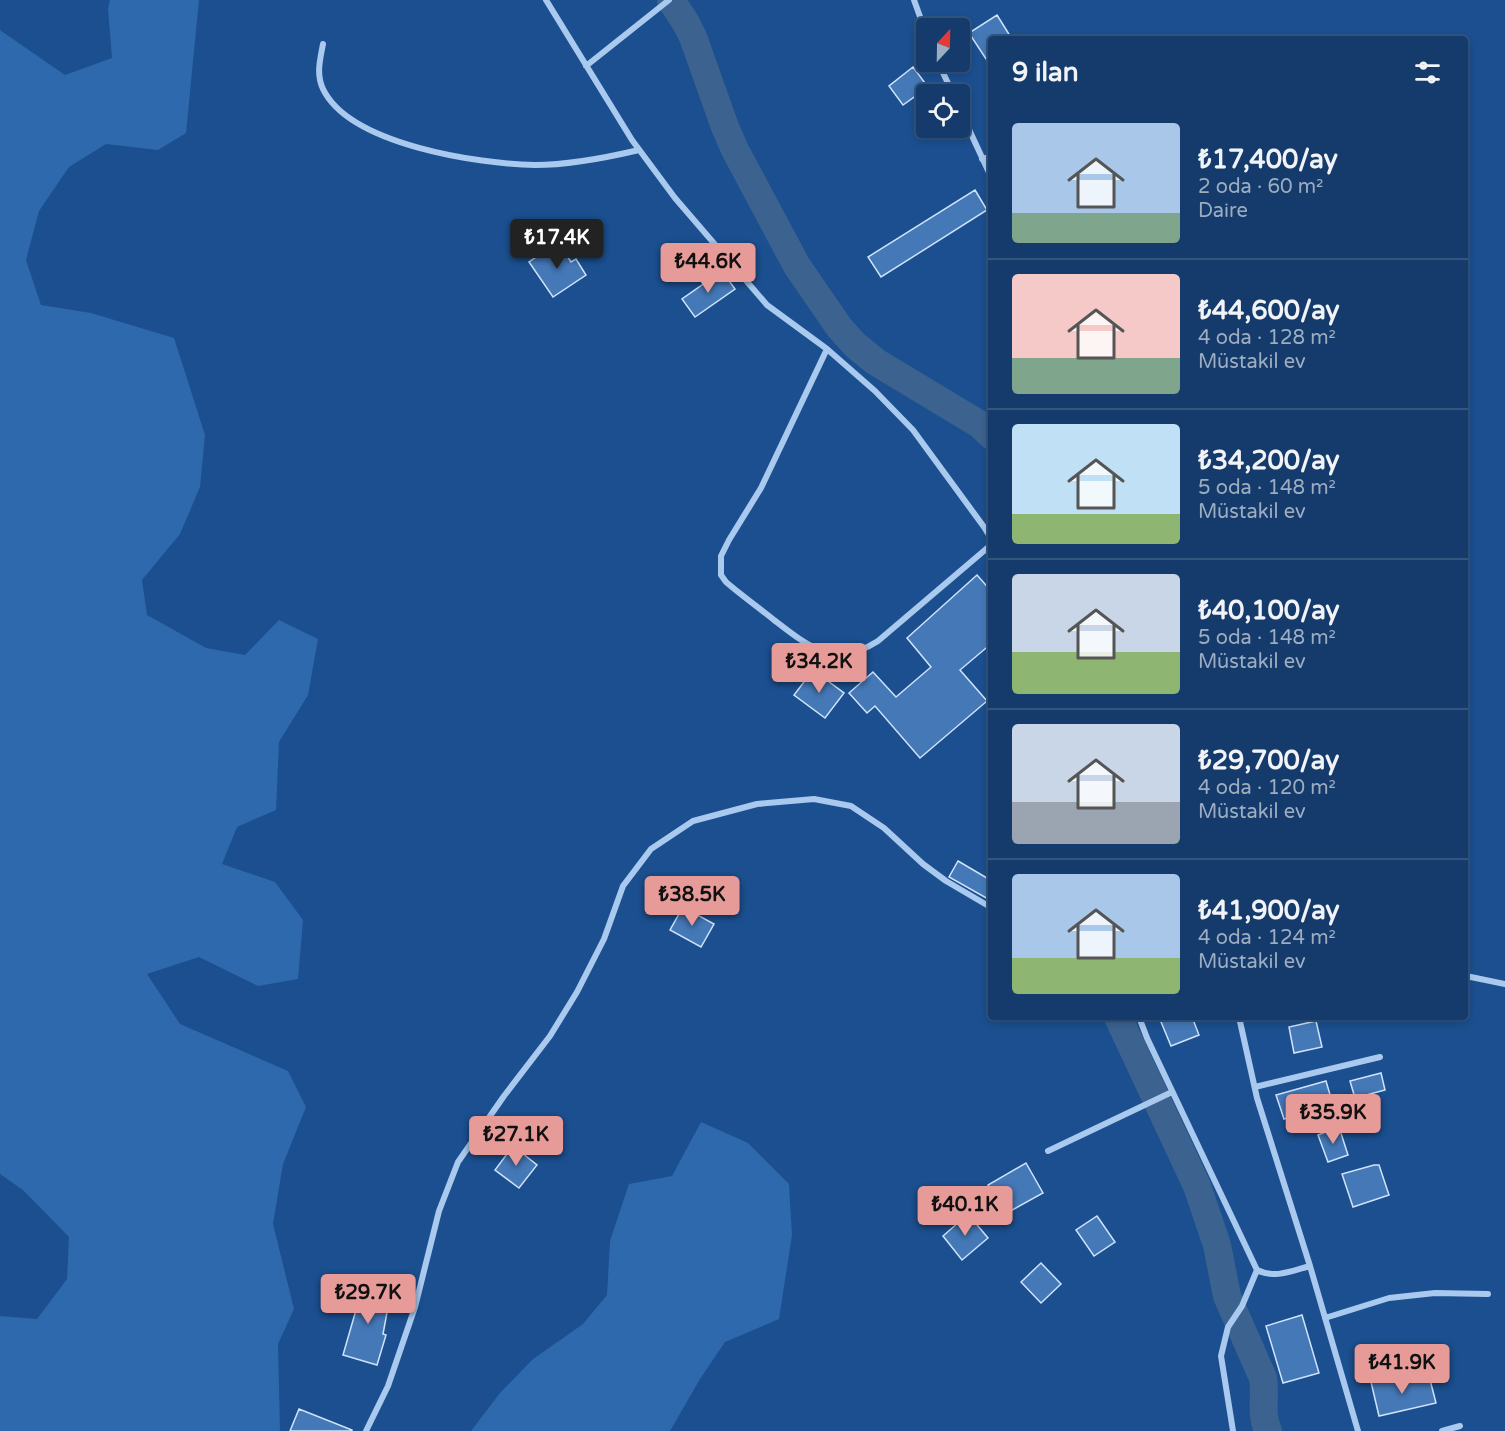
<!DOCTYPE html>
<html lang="tr">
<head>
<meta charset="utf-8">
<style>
  body { margin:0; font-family:"Varela Round",sans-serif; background:#1d4271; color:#f1f3f6; height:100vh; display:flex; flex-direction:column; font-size:22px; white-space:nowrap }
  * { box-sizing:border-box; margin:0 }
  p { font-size:20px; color:#9dadc1 }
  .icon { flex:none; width:33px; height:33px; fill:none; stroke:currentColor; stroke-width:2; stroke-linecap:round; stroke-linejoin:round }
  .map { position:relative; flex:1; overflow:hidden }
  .side { position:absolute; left:988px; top:36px; width:480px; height:984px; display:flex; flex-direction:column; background:#143b6b; border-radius:6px; box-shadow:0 3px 9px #0003,0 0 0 2px #33557e }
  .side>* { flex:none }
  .needle { width:39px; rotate:22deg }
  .fabs { position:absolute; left:916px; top:18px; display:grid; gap:12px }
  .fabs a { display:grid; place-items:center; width:54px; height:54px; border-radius:6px; background:#143b6b; box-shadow:0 3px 9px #0003,0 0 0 2px #33557e; font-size:30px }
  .price { position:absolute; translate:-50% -51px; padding:0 14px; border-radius:6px; background:#e69b98; color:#111; font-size:20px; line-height:39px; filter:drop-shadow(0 2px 3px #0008) }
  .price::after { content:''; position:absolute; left:50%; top:36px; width:18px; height:14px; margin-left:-9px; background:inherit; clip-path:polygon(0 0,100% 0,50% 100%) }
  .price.selected { background:#222; color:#fff }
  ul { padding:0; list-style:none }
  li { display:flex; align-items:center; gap:18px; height:150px; padding:0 24px }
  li+li { border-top:2px solid #33557e }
  li span { display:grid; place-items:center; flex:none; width:168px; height:120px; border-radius:6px; color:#555 }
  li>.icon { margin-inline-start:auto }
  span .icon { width:72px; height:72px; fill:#fffc; stroke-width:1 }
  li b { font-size:26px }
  h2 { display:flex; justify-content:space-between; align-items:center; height:72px; padding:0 24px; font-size:26px }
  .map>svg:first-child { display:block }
  .green { fill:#2e69ad }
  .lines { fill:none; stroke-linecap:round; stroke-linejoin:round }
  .river { stroke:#3c6290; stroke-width:28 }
  .building { fill:#4478b7; stroke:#cfe3fa; stroke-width:1.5 }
  .minor { stroke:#a9c9ee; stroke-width:6 }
</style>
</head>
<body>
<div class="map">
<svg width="1505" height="1431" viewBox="0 0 1505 1431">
  <rect width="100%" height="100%" fill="#1b4f8f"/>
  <path class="green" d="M110,0H199L186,133L158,150L106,144L69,167L39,211L26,260L41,305L91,313L174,338L205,435L200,487L180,534L142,580L147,615L206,648L245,655L279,620L318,639L308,695L279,742L276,810L237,827L222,864L275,882L303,920L298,979L258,986L199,957L147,974L180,1024L288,1071L306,1107L283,1164L273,1224L294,1309L278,1344L280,1431H0V1316L37,1319L67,1279L69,1237L23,1190L0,1174V30L65,75L112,58L108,9Z
    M701,1122L748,1143L789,1184L792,1235L779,1319L725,1342L700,1379L670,1431H471L500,1393L533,1359L583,1324L607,1295L610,1241L629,1184L672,1176Z"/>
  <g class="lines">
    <path class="river" d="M671,0L686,23L693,37L725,127L735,150L797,266L839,327L855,345L876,362L979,424L992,436
      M1118,1017L1197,1186L1217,1245L1227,1296L1263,1378C1266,1397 1260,1413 1268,1431"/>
  </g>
  <path class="building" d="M997,15L1012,39H992V68L969,33Z
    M913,67L928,87L903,105L889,86Z
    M975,190L987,210L881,277L868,257Z
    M558,242L571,262L576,259L586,275L553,297L529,262Z
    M722,271L735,289L695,317L682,299Z
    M977,575L992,592V643L960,670L987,701L920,758L875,706L867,713L849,693L873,672L896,697L931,667L907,638Z
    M813,670L844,693L825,718L794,695Z
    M958,861L992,881V892L988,899L949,877Z
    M683,907L714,924L701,947L670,930Z
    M1159,1017H1192L1199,1035L1171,1046Z
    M1316,1021L1322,1047L1294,1053L1289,1027Z
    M1381,1073L1385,1090L1355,1098L1350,1081Z
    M1326,1081L1333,1105L1284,1119L1276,1095Z
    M1339,1127L1348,1155L1328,1162L1318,1135Z
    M513,1146L537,1165L519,1188L495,1170Z
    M1026,1163L1043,1193L1005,1214L988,1185Z
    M1374,1165H1379L1389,1195L1353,1207L1342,1174Z
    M968,1214L988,1238L962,1260L943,1236Z
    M1097,1216L1115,1242L1094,1256L1076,1230Z
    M1041,1263L1061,1284L1041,1303L1021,1282Z
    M359,1285L391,1291L383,1334L386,1335L377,1365L343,1355L356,1310H354Z
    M1302,1315L1319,1373L1283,1383L1266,1326Z
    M1395,1376L1397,1383L1429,1376L1436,1403L1379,1416L1371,1382Z
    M299,1409L352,1430V1431H290Z"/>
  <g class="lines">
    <path class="minor" d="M546,0L632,140L675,198L767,305L827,349L875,391L913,430L984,527L992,540
      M914,0L927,36
      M323,44C320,60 316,74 323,89C350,145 479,164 535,165C570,165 605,158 639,150
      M938,62L953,94
      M586,66L669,0
      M960,110L992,179
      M982,159L992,156
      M827,349L761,488L729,540L721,556V575L726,582C741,595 758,607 774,620C809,647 835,669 878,641L992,544
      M1466,976L1505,984
      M1139,1017L1147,1038L1257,1270C1275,1279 1291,1271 1310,1266
      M1239,1017L1257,1098L1310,1266L1358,1431
      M1255,1087L1380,1057
      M1048,1151L1172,1092
      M1325,1318L1389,1298L1435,1293L1488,1294
      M366,1431L388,1386L415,1307L439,1211L458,1162L504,1096L550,1036L577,992L604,939L623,886L651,849L693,821L757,804L814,799L851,806L884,828L923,864L946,881L992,908
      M1233,1431L1221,1356L1228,1327L1242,1306L1257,1270
      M1442,1431L1460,1426"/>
  </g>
</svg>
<div class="fabs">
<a><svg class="needle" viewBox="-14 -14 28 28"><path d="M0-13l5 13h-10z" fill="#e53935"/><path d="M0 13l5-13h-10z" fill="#9dadc1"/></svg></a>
<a><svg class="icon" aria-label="locate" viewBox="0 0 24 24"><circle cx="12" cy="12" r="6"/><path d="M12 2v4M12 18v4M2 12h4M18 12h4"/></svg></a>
</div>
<b class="price selected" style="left:557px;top:270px">₺17.4K</b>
<b class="price" style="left:708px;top:294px">₺44.6K</b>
<b class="price" style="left:819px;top:694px">₺34.2K</b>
<b class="price" style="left:692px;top:927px">₺38.5K</b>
<b class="price" style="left:1333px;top:1145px">₺35.9K</b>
<b class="price" style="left:516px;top:1167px">₺27.1K</b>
<b class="price" style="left:965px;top:1237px">₺40.1K</b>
<b class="price" style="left:368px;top:1325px">₺29.7K</b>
<b class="price" style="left:1402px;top:1395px">₺41.9K</b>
<section class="side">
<h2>9 ilan<svg class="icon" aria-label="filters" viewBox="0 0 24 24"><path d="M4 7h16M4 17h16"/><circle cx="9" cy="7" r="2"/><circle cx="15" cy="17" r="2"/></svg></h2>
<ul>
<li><span style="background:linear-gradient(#a9c7e8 75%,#7fa58c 0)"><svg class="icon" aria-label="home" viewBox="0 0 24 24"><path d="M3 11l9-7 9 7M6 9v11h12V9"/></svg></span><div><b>₺17,400/ay</b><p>2 oda · 60 m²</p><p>Daire</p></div></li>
<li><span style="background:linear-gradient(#f6c9c9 70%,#7fa58c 0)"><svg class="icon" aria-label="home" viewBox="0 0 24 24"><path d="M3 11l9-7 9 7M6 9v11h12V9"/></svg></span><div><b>₺44,600/ay</b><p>4 oda · 128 m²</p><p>Müstakil ev</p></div></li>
<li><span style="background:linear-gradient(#bfe0f5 75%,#8fb573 0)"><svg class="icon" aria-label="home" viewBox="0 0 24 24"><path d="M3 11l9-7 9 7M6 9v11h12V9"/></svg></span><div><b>₺34,200/ay</b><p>5 oda · 148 m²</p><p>Müstakil ev</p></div></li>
<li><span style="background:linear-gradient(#c9d6e8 65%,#8fb573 0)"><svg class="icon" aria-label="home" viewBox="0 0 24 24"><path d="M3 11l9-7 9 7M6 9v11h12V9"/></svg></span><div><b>₺40,100/ay</b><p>5 oda · 148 m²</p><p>Müstakil ev</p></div></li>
<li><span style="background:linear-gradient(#c9d6e8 65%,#9aa5b1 0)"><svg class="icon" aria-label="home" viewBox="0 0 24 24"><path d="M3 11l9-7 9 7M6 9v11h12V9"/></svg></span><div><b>₺29,700/ay</b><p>4 oda · 120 m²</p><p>Müstakil ev</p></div></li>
<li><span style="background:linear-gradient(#a9c7e8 70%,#8fb573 0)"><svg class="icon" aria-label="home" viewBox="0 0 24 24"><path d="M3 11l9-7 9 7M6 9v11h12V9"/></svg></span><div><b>₺41,900/ay</b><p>4 oda · 124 m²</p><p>Müstakil ev</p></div></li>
</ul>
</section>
</div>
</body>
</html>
